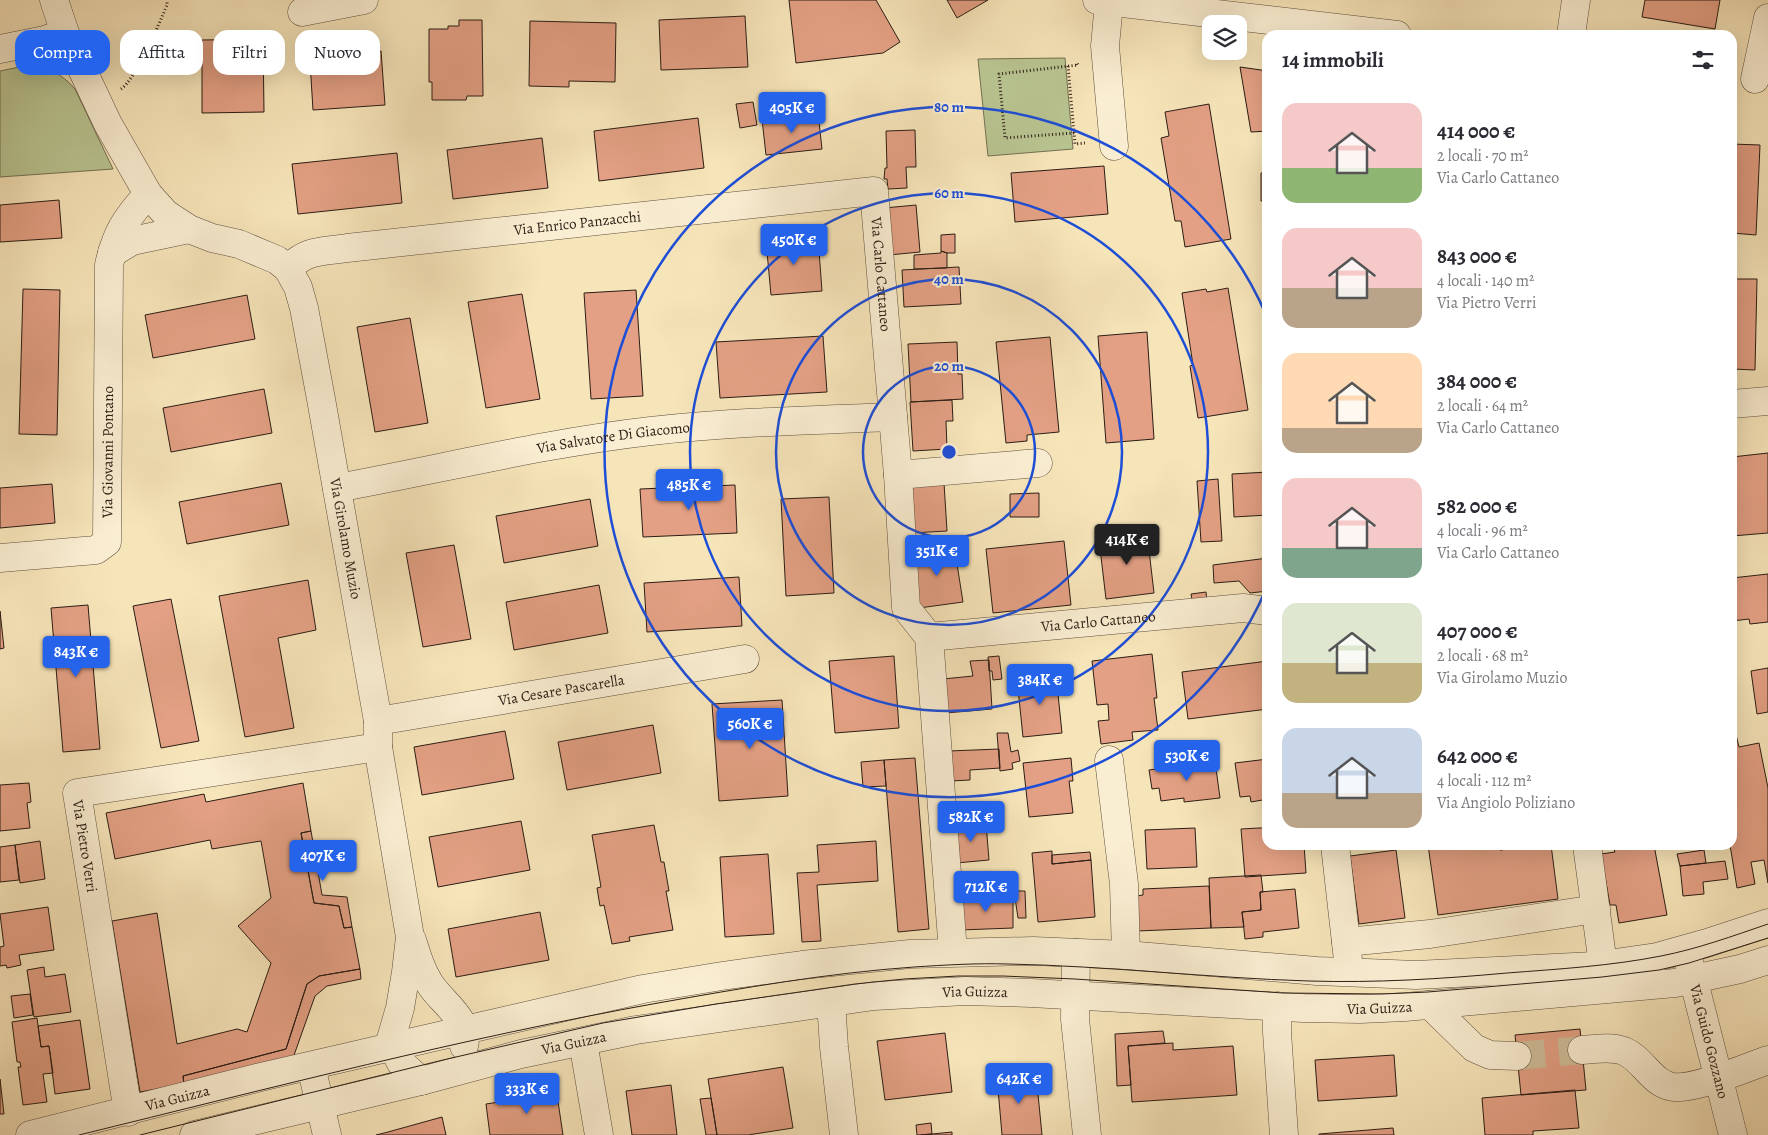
<!DOCTYPE html>
<html lang="it">
<head>
<meta charset="utf-8">
<style>
  body { margin:0; font-family:Alegreya,serif; background:#f2f2f3; color:#2b2b33; height:100vh; display:flex; flex-direction:column; font-size:19px; white-space:nowrap }
  * { box-sizing:border-box; margin:0 }
  p { font-size:16px; color:#7c7c81 }
  .icon { flex:none; width:28px; height:28px; fill:none; stroke:currentColor; stroke-width:2; stroke-linecap:round; stroke-linejoin:round }
  .map { position:relative; flex:1; overflow:hidden }
  .drawer { position:absolute; left:1262px; top:30px; width:475px; height:820px; display:flex; flex-direction:column; background:#fff; border-radius:15px; box-shadow:0 5px 20px #0002 }
  .drawer>* { flex:none }
  .top-card { position:absolute; left:15px; top:30px; width:475px; height:45px; display:flex; gap:10px }
  .fabs { position:absolute; left:1202px; top:15px; display:grid; gap:10px }
  .fabs a { display:grid; place-items:center; width:45px; height:45px; border-radius:10px; background:#fff; box-shadow:0 5px 20px #0002; font-size:25px }
  .price { position:absolute; translate:-50% -42px; padding:0 11px; border-radius:5px; background:#2563eb; color:#fff; font-size:16px; line-height:32px; filter:drop-shadow(0 1px 2px #0008) }
  .price::after { content:''; position:absolute; left:50%; top:30px; width:15px; height:11px; margin-left:-8px; background:inherit; clip-path:polygon(0 0,100% 0,50% 100%) }
  .price.on { background:#222; color:#fff }
  ul { padding:0; list-style:none }
  li { display:flex; align-items:center; gap:15px; height:125px; padding:0 20px }
  li span { display:grid; place-items:center; flex:none; width:140px; height:100px; border-radius:15px; color:#555 }
  li>.icon { margin-inline-start:auto }
  span .icon { width:60px; height:60px; fill:#fffc; stroke-width:1 }
  li b { font-size:21px }
  h2 { display:flex; justify-content:space-between; align-items:center; height:60px; padding:0 20px; font-size:21px }
  .chip { padding:0 18px; border-radius:15px; background:#fff; box-shadow:0 5px 20px #0002; font-size:18px; line-height:45px }
  .chip.on { background:#2563eb; color:#fff }
  .map>svg:first-child { display:block }
  .green { fill:#b9c592; stroke:#727153 }
  .building { fill:#e3a084; stroke:#2b1d14 }
  .lines { fill:none; stroke-linecap:round; stroke-linejoin:round }
  .minor-tunnel { stroke:#cebd99; stroke-width:28; stroke-dasharray:28 14; stroke-linecap:butt }
  .minor-casing { stroke:#5e4f3e; stroke-width:29 }
  .path { stroke:#2b1d14; stroke-width:3; stroke-dasharray:1 2.5; stroke-linecap:butt }
  .minor { stroke:#faeed2; stroke-width:28 }
  .tram { stroke:#2b1d14; stroke-width:1 }
  .ring { fill:none; stroke:#1d4ed8; stroke-width:2.5 }
  .labels { text-anchor:middle; dominant-baseline:central; stroke-width:4; stroke-linejoin:round; paint-order:stroke }
  .street-label { font-size:15px; fill:#2b1d14; stroke:#faeed2 }
  .centre { fill:#1d4ed8; stroke:#faeed2; stroke-width:2.5 }
  .ring-label { font-size:15px; text-anchor:middle; font-weight:bold; fill:#1d4ed8; stroke:#faeed2; stroke-width:4; stroke-linejoin:round; paint-order:stroke }
</style>
</head>
<body>
<div class="map">
<svg width="1768" height="1135" viewBox="0 0 1768 1135">
  <rect width="100%" height="100%" fill="#f7e5ba"/>
  <filter id="stains"><feTurbulence type="fractalNoise" baseFrequency=".004" numOctaves="4"/><feColorMatrix values="0 0 0 0 .2 0 0 0 0 .09 0 0 0 0 .02 0 0 0 .5 -.17"/></filter>
  <radialGradient id="worn" r=".72"><stop offset=".6" stop-color="#630" stop-opacity="0"/><stop offset="1" stop-color="#630" stop-opacity=".3"/></radialGradient>
  <path class="green" d="M1065,58L1073,149L988,156L978,59Z
    M29,65C50,70 60,72 75,89L113,169L0,177V71Z"/>
  <path class="building" d="M789,0H876L900,42L883,53L796,63Z
    M947,0H988L957,18Z
    M1645,0H1720L1715,29L1642,17Z
    M745,16L748,67L661,70L659,20Z
    M459,20H482L483,96H467L466,100H432V82H429V29H448V26H459Z
    M530,21L616,23L615,82L569,81V87L529,86Z
    M263,39L264,112L202,113V40Z
    M381,51L385,105L313,110L310,62L357,58L356,53Z
    M1240,67L1268,71V131L1251,132Z
    M753,102L757,125L740,128L736,104Z
    M1209,104L1231,239L1185,247L1181,221H1175L1161,138L1169,136L1165,112Z
    M818,113L822,149L766,155L762,119Z
    M698,118L704,168L599,181L594,131Z
    M915,130L916,167H906L907,188L888,189L887,179H884L885,168H887L886,131Z
    M542,138L548,188L453,199L447,150Z
    M1732,144L1760,145L1756,235L1732,233Z
    M397,153L402,203L298,214L292,164Z
    M1104,166L1108,214L1015,222L1011,173Z
    M1268,172V233H1267L1266,201H1261V173Z
    M59,200L62,238L0,242V205Z
    M916,205L920,252L889,255L884,208Z
    M955,234V253H947L941,251V235Z
    M818,237L822,291L771,295L766,241Z
    M941,251L947,253V268L914,269V255L941,253Z
    M959,267L961,304L904,307L902,270Z
    M1732,279H1757L1755,370L1732,369Z
    M1228,288L1248,410L1198,418L1190,366L1193,365L1182,293L1206,289L1207,292Z
    M23,289L60,290L57,435L19,434Z
    M636,290L643,396L591,399L584,293Z
    M522,294L540,399L486,408L468,302Z
    M247,295L255,339L153,358L145,315Z
    M410,318L428,423L375,432L357,327Z
    M1147,332L1154,439L1106,443L1098,336Z
    M823,336L827,392L720,398L716,342Z
    M1050,337L1059,432L1027,435V441L1006,443L996,342Z
    M957,342L958,374H962L963,399L911,402L908,344Z
    M264,389L272,433L171,452L163,408Z
    M952,400L953,421H946L947,449L913,451L910,402Z
    M1768,453V533L1732,536V457Z
    M1268,472V515L1234,517L1232,474Z
    M1218,479L1222,541L1201,542L1197,481Z
    M281,483L289,525L187,544L179,502Z
    M944,483L947,531L912,533L910,484Z
    M52,484L55,523L0,528V488Z
    M735,485L737,533L643,537L640,489Z
    M1039,493V517H1010V494Z
    M829,497L834,593L786,596L781,499Z
    M590,499L598,546L504,563L496,516Z
    M1147,533L1154,593L1106,599L1099,540Z
    M1064,541L1071,605L993,613L986,549Z
    M454,545L471,639L423,647L406,553Z
    M954,545L963,602L919,608L910,552Z
    M1268,558V591L1250,593L1239,581L1214,583L1213,565Z
    M1768,574V622L1750,624L1749,619L1732,621V578Z
    M739,577L742,626L647,632L644,583Z
    M308,580L316,630L278,638L294,728L245,737L219,596Z
    M599,585L608,633L514,650L506,602Z
    M1206,592L1207,602L1193,605L1191,594Z
    M171,599L199,741L161,748L133,606Z
    M88,605L100,749L63,752L51,608Z
    M0,611L4,648L0,649Z
    M1152,654L1157,698H1154L1158,730L1132,732L1133,740L1101,744L1098,721L1109,720L1108,704L1097,705L1092,661Z
    M894,656L899,728L835,733L829,661Z
    M999,656L1002,679L993,680L992,671H989L988,657Z
    M989,660L992,709L946,713L943,679L973,676L970,661Z
    M1268,661V709L1188,719L1182,672Z
    M1768,668V712L1757,714L1751,671Z
    M1056,675L1062,733L1023,737L1017,679Z
    M782,700L788,796L719,801L712,704Z
    M653,725L661,773L567,790L558,742Z
    M505,731L514,779L422,795L414,747Z
    M1732,731H1735L1739,747L1759,743L1768,788V883L1764,860L1758,861L1751,862L1755,884L1737,888L1730,845H1732Z
    M997,733H1008L1011,752L1018,750L1020,761L1012,763L1013,769L1000,771Z
    M999,749L1000,768L970,770V780L950,781L949,751Z
    M915,758L929,929L898,932L884,760Z
    M1071,758L1073,781H1069L1073,813L1029,817L1023,763Z
    M1268,759V799L1251,802L1250,796L1240,797L1235,763Z
    M884,760L886,786L863,787L861,762Z
    M1215,761L1220,798L1184,802V798L1161,801L1159,788L1152,789L1149,770Z
    M29,783L31,802L27,803L30,828L0,831V785Z
    M303,783L311,831L301,833L314,903L339,906L344,928L352,927L360,969L319,976L307,984L286,1049L183,1076L184,1084L140,1092L112,921L157,913L177,1044L237,1029L247,1032L271,963L238,926L271,898L261,841L212,849L210,840L115,859L106,813L204,794L206,802Z
    M521,821L530,870L438,887L429,837Z
    M986,823L989,860L956,863L954,826Z
    M654,825L661,862H664L669,891H666L673,930L629,937L630,941L612,944L604,905L600,906L597,888L601,887L592,835Z
    M1195,828L1197,867L1147,869L1145,830Z
    M1259,828H1268V845H1306H1304L1306,873L1245,877L1241,829Z
    M311,831L322,895L347,897L352,927L344,928L339,906L314,903L301,833Z
    M40,841L45,879L20,883L15,845Z
    M876,841L878,881L817,885L821,941L802,942L797,873L819,872L817,845Z
    M15,845L19,880L0,882V847Z
    M1428,845H1499L1500,850L1533,845H1551L1558,899L1438,915Z
    M1499,845H1533L1500,850Z
    M1644,845H1654L1667,915L1619,923L1616,905H1610L1601,854L1615,852L1614,849Z
    M1396,850L1405,918L1359,924L1350,856Z
    M1704,850L1706,863L1680,866L1677,854Z
    M1052,851V864L1091,860L1095,917L1038,922L1032,853Z
    M1090,852L1091,860L1052,864V855Z
    M768,854L774,934L725,937L720,857Z
    M1725,861L1728,879L1703,882L1704,894L1683,896L1680,866Z
    M1261,875L1263,892H1260L1261,910L1242,912L1244,927L1211,928L1209,878Z
    M1209,886L1211,928L1137,931L1136,896L1143,895V889Z
    M1295,889L1299,928L1263,932V937L1245,939L1242,912L1261,910L1260,892Z
    M1014,891H1025L1026,918H1018Z
    M1013,897V928L960,930V898Z
    M48,907L54,950L19,955L21,965L7,968L6,965L0,966V947L4,946L0,914Z
    M540,912L549,960L456,977L448,929Z
    M44,967L45,977L65,974L71,1012L34,1017L27,970Z
    M360,969L361,979L327,986L315,996L293,1058L184,1084L183,1076L286,1049L307,984L319,976Z
    M30,994L33,1015L14,1018L11,996Z
    M37,1018L41,1047L49,1046L53,1073L43,1074L47,1102L23,1105L18,1067H21L20,1062H17L12,1022Z
    M80,1020L90,1089L55,1094L49,1046L41,1047L38,1026Z
    M1580,1029L1586,1090L1521,1095L1515,1035Z
    M1163,1031L1165,1043L1128,1046L1131,1085L1117,1086L1115,1034Z
    M945,1033L952,1092L885,1100L877,1041Z
    M1173,1043V1050L1233,1046L1237,1095L1132,1102L1128,1046Z
    M1394,1055L1397,1096L1318,1101L1315,1060Z
    M783,1067L793,1128L748,1135H717L708,1079Z
    M1036,1074L1042,1135H1002L997,1077Z
    M0,1079L4,1114H0Z
    M671,1085L677,1135H632L626,1091Z
    M556,1088L563,1135H490L486,1104L519,1099V1094Z
    M1575,1090L1579,1128L1533,1131V1135H1485L1482,1098Z
    M711,1098L715,1122L717,1135H706L700,1099Z
    M442,1117L446,1135H376L388,1132Z
    M931,1123L932,1134L917,1135L916,1125Z
    M1393,1128L1394,1135H1319V1134Z
    M952,1132V1135H921L932,1134Z"/>
  <g class="lines">
    <path class="minor-tunnel" d="M1517,1056L1582,1050"/>
    <g class="minor-casing">
      <g id="minor">
        <path id="s1" d="M54,0L65,33L108,124L148,194L166,214L189,229L212,238L239,244L277,260L288,269L298,287L304,308L321,399L378,721V747L410,937L406,972L400,1008L391,1039L393,1047L401,1063L421,1081"/>
        <path d="M1097,0L1397,35"/>
        <path d="M1109,3L1105,46L1114,146"/>
        <path d="M302,12L364,0"/>
        <path d="M1571,35L1576,0"/>
        <path d="M0,49L45,40L65,33"/>
        <path d="M1755,79L1768,18"/>
        <path d="M112,253L132,241L189,229"/>
        <path id="s2" d="M288,269C307,249 322,252 347,248L874,191L898,475L906,608L929,637L953,952"/>
        <path d="M1732,404L1768,401"/>
        <path d="M898,475L1038,463"/>
        <path id="s3" d="M337,488C441,469 545,443 651,431C731,422 813,420 893,417"/>
        <path id="s4" d="M0,558L96,550L107,542L109,265C116,233 126,218 148,194"/>
        <path id="s5" d="M929,637L1243,608L1268,611"/>
        <path id="s6" d="M378,721L745,659"/>
        <path d="M1109,760L1124,884L1126,955"/>
        <path d="M1335,845L1348,960"/>
        <path d="M1587,845L1603,965"/>
        <path d="M412,940C417,956 422,973 432,987C446,1006 470,1020 464,1046"/>
        <path d="M1346,942L1430,934L1596,909"/>
        <path d="M1076,953L1075,1019L1087,1135"/>
        <path id="s7" d="M1689,962L1733,1135"/>
        <path d="M831,1002L834,1047L844,1135"/>
        <path d="M1430,1005L1474,1048L1490,1055L1517,1056"/>
        <path d="M1277,1006V1032L1284,1135"/>
        <path d="M583,1042L599,1135"/>
        <path d="M1582,1050C1596,1049 1611,1046 1624,1051C1643,1059 1652,1084 1673,1087C1695,1090 1745,1068 1768,1060"/>
        <path d="M311,1066L327,1135"/>
        <path d="M128,1112L77,793L378,747"/>
        <path id="s8" d="M30,1135L265,1076L643,989L722,976L802,965L910,954L1033,951L1126,955L1317,971L1416,975L1594,966L1657,957L1707,943L1768,923"/>
        <path id="s9" d="M194,1135L421,1081L521,1054L636,1030L874,996L965,991L1031,993L1303,1008L1360,1009L1405,1007L1675,983L1740,969L1768,960"/>
      </g>
    </g>
    <path class="path" d="M1068,66L1075,144L1085,143
      M121,89C136,79 159,24 167,5V0
      M1074,133L1005,138L999,74L1078,65L1077,63"/>
    <use href="#minor" class="minor"/>
    <path class="tram" d="M79,1135C271,1088 463,1038 658,1003C743,988 828,973 914,967C945,965 977,963 1008,964C1109,966 1209,978 1309,981C1375,983 1441,979 1507,973C1559,969 1610,966 1661,956C1697,949 1733,936 1768,924
      M140,1135L443,1060L603,1023L716,1004L855,984L904,979L958,976H1003L1075,979L1283,993L1382,994L1428,992L1602,977L1659,970L1689,963L1768,938"/>
  </g>
  <g class="ring">
    <circle cx="949" cy="452" r="86"/>
    <circle cx="949" cy="452" r="173"/>
    <circle cx="949" cy="452" r="259"/>
    <path d="M1267 587A345 345 0 1 1 1267 317"/>
  </g>
  <g class="labels">
    <g class="street-label">
      <text stroke="none"><textPath href="#s2" startOffset="296">Via Enrico Panzacchi</textPath></text>
      <text stroke="none"><textPath href="#s2" startOffset="678">Via Carlo Cattaneo</textPath></text>
      <text stroke="none"><textPath href="#s3" startOffset="281">Via Salvatore Di Giacomo</textPath></text>
      <text stroke="none"><textPath href="#s4" startOffset="200">Via Giovanni Pontano</textPath></text>
      <text stroke="none"><textPath href="#s1" startOffset="655">Via Girolamo Muzio</textPath></text>
      <text stroke="none"><textPath href="#s5" startOffset="170">Via Carlo Cattaneo</textPath></text>
      <text stroke="none"><textPath href="#s6" startOffset="186">Via Cesare Pascarella</textPath></text>
      <text transform="translate(85 846) rotate(81)">Via Pietro Verri</text>
      <text stroke="none"><textPath href="#s9" startOffset="796">Via Guizza</textPath></text>
      <text stroke="none"><textPath href="#s9" startOffset="1201">Via Guizza</textPath></text>
      <text stroke="none"><textPath href="#s7" startOffset="82">Via Guido Gozzano</textPath></text>
      <text stroke="none"><textPath href="#s9" startOffset="391">Via Guizza</textPath></text>
      <text stroke="none"><textPath href="#s8" startOffset="152">Via Guizza</textPath></text>
    </g>
  </g>
  <circle cx="949" cy="452" r="8" class="centre"/>
  <g class="ring-label">
    <text x="949" y="112">80 m</text>
    <text x="949" y="198">60 m</text>
    <text x="949" y="284">40 m</text>
    <text x="949" y="371">20 m</text>
  </g>
  <rect width="100%" height="100%" filter="url(#stains)"/>
  <rect width="100%" height="100%" fill="url(#worn)"/>
</svg>
<div class="fabs">
<a><svg class="icon" aria-label="layers" viewBox="0 0 24 24"><path d="M12 4l9 5-9 5-9-5zM3 14l9 5 9-5"/></svg></a>
</div>
<b class="price" style="left:792px;top:134px">405K €</b>
<b class="price" style="left:794px;top:266px">450K €</b>
<b class="price" style="left:689px;top:511px">485K €</b>
<b class="price on" style="left:1127px;top:566px">414K €</b>
<b class="price" style="left:937px;top:577px">351K €</b>
<b class="price" style="left:76px;top:678px">843K €</b>
<b class="price" style="left:1040px;top:706px">384K €</b>
<b class="price" style="left:750px;top:750px">560K €</b>
<b class="price" style="left:1187px;top:782px">530K €</b>
<b class="price" style="left:971px;top:843px">582K €</b>
<b class="price" style="left:323px;top:882px">407K €</b>
<b class="price" style="left:986px;top:913px">712K €</b>
<b class="price" style="left:1019px;top:1105px">642K €</b>
<b class="price" style="left:527px;top:1115px">333K €</b>
<div class="top-card">
<a class="chip on">Compra</a>
<a class="chip">Affitta</a>
<a class="chip">Filtri</a>
<a class="chip">Nuovo</a>
</div>
<section class="drawer">
<h2>14 immobili<svg class="icon" aria-label="filters" viewBox="0 0 24 24"><path d="M4 7h16M4 17h16"/><circle cx="9" cy="7" r="2"/><circle cx="15" cy="17" r="2"/></svg></h2>
<ul>
<li><span style="background:linear-gradient(#f6c9c9 65%,#8fb573 0)"><svg class="icon" aria-label="home" viewBox="0 0 24 24"><path d="M3 11l9-7 9 7M6 9v11h12V9"/></svg></span><div><b>414 000 €</b><p>2 locali · 70 m²</p><p>Via Carlo Cattaneo</p></div></li>
<li><span style="background:linear-gradient(#f6c9c9 60%,#b9a48a 0)"><svg class="icon" aria-label="home" viewBox="0 0 24 24"><path d="M3 11l9-7 9 7M6 9v11h12V9"/></svg></span><div><b>843 000 €</b><p>4 locali · 140 m²</p><p>Via Pietro Verri</p></div></li>
<li><span style="background:linear-gradient(#ffd9b3 75%,#b9a48a 0)"><svg class="icon" aria-label="home" viewBox="0 0 24 24"><path d="M3 11l9-7 9 7M6 9v11h12V9"/></svg></span><div><b>384 000 €</b><p>2 locali · 64 m²</p><p>Via Carlo Cattaneo</p></div></li>
<li><span style="background:linear-gradient(#f6c9c9 70%,#7fa58c 0)"><svg class="icon" aria-label="home" viewBox="0 0 24 24"><path d="M3 11l9-7 9 7M6 9v11h12V9"/></svg></span><div><b>582 000 €</b><p>4 locali · 96 m²</p><p>Via Carlo Cattaneo</p></div></li>
<li><span style="background:linear-gradient(#dfe7d0 60%,#c2b280 0)"><svg class="icon" aria-label="home" viewBox="0 0 24 24"><path d="M3 11l9-7 9 7M6 9v11h12V9"/></svg></span><div><b>407 000 €</b><p>2 locali · 68 m²</p><p>Via Girolamo Muzio</p></div></li>
<li><span style="background:linear-gradient(#c9d6e8 65%,#b9a48a 0)"><svg class="icon" aria-label="home" viewBox="0 0 24 24"><path d="M3 11l9-7 9 7M6 9v11h12V9"/></svg></span><div><b>642 000 €</b><p>4 locali · 112 m²</p><p>Via Angiolo Poliziano</p></div></li>
</ul>
</section>
</div>
</body>
</html>
